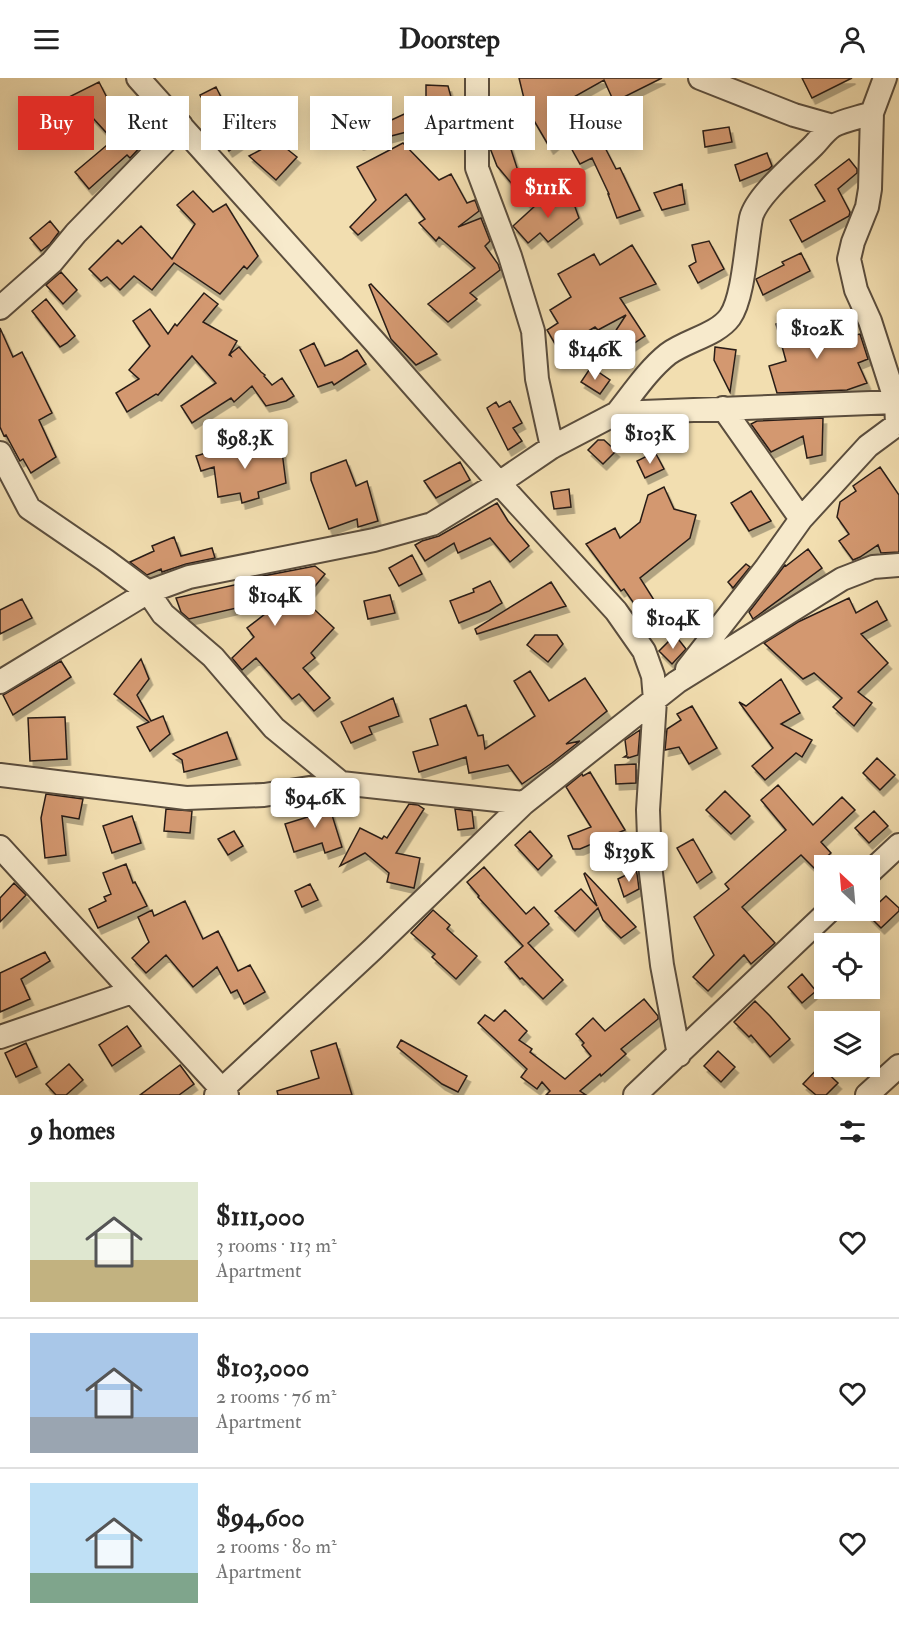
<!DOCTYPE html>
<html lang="en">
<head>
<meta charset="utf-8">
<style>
  body { margin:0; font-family:"IM FELL Double Pica",serif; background:#f2f2f2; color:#222; height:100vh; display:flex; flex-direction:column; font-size:22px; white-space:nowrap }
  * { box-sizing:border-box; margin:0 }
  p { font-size:20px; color:#767676 }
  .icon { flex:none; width:33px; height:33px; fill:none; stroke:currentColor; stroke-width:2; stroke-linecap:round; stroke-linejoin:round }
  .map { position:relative; height:1017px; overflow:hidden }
  .side { display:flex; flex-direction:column; background:#fff; flex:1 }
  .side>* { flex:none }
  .guide { position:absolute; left:18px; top:18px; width:864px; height:54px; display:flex; gap:12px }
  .needle { width:39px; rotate:334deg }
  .tools { position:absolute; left:814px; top:777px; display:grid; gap:12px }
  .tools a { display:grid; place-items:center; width:66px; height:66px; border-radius:0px; background:#fff; box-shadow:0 3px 15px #0003; font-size:30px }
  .price { position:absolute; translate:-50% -51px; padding:0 14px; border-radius:6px; background:#fff; color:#222; font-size:20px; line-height:39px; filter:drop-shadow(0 2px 3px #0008) }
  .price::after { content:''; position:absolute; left:50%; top:36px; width:18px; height:14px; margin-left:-9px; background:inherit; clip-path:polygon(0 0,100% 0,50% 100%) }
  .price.current { background:#d93025; color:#fff }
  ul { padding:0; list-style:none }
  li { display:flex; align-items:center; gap:18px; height:150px; padding:0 30px }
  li+li { border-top:2px solid #e0e0e0 }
  li span { display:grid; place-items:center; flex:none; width:168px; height:120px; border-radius:0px; color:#555 }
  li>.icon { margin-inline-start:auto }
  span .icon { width:72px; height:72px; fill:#fffc; stroke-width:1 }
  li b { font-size:26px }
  h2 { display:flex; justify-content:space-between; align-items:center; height:72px; padding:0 30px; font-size:26px }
  .chip { padding:0 21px; border-radius:0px; background:#fff; box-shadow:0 3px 15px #0003; font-size:21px; line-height:54px }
  .chip.current { background:#d93025; color:#fff }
  header { display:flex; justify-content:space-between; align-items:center; height:78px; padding:0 30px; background:#fff; font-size:27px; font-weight:700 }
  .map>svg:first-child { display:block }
  .building { fill:#d3986f; stroke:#291e18; stroke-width:1.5; filter:url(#shadow) }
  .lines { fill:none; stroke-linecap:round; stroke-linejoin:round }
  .minor-casing { stroke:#5b4e3e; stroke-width:26 }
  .minor { stroke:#f7eacc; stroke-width:22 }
</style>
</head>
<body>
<header><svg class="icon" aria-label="menu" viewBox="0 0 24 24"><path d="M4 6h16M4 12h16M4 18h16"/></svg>Doorstep<svg class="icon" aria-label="person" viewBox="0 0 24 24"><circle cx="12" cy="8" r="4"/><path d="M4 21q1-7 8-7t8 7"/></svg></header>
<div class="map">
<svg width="899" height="1017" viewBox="0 0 899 1017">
  <defs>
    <filter id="shadow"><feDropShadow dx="3.5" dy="6" stdDeviation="0" flood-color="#0004"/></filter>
  </defs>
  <rect width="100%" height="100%" fill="#f2deb0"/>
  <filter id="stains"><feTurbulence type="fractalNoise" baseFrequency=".00333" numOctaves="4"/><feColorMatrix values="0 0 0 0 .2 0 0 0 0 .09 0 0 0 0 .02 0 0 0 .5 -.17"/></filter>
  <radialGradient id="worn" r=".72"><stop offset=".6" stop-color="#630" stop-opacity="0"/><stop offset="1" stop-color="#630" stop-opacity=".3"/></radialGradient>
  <path class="building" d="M519,0H662L614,24L604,2L556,29L571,52L550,70L526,29Z
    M802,0H852L812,20Z
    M99,4L121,47L125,43L145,64L130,80L127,77L89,111L75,94L113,62L91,38L63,52L51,28Z
    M426,7L448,8L457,41L360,66L357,58L426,26Z
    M216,9L229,35L253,19L267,41L240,58L243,63L229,73L209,42L213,40L200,17Z
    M335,32L346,52L328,61L318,41Z
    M729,49L732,64L705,69L703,53Z
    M597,54L616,91L620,90L640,132L617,140L608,116H609L592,80L580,86L570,68Z
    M508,62L528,124H527L497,88L490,70V68Z
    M277,63L297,79L276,102L249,78Z
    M403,65L439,102L451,96L467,125L475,122L479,133L458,149L481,140L490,163L485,168L498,186L500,192L470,215L477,221L448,244L428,226L475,190L439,159L436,163L419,145L425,141L406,116L358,157L350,149L376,122L357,89Z
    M767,75L772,88L769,91L740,103L735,87Z
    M849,81L857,91V95L838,111L850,134L849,138L802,164L790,142L825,123L815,107Z
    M682,106L685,126L662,132L654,115Z
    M193,113L213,134L226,126L258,178L247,191L244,188L220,216L174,185L152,212L134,198L120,212L107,199L101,203L89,191L118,162L122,166L141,148L172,181L195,146L177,127Z
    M570,115L579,140L548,164L540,155L528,165L513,148L535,128Z
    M50,143L59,154L50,166L41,173L30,160Z
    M709,163L724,191L698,205L689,188L696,184L692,167Z
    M632,167L656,206L620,220L645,258L615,278L607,266L626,237L598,252L595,249L558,271L547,252L558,245L550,232L571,219L558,196L594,176L600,187Z
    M801,175L810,193L763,217L756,201L784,187L782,184Z
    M61,194L77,212L63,226L46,207Z
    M371,206L437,276L416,287L391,261L369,207Z
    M204,215L218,226L203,244L237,263L229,277L231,278L230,276L239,269L261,294L265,297L264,298L272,307L282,300L294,318L286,323L266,328L252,308L234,324L231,320L192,345L181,328L216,305L192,278L158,317L156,316L127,334L116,315L139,301L129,292L150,268L133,243L150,231L168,256L175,246L177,248Z
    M46,221L75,258L67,265L60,269L32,233Z
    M811,237L824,263L860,256L868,281L858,285L867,305L847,312L777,315L769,288L786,283L776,246Z
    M0,250L13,279L22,274L52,335L39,342L56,379L31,395L23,381L20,383L6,357L4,358L0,349Z
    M314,265L325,288L342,281L357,272L366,286L334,307L332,304L318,309L300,272Z
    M715,269L736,272L730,314L714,282Z
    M591,289L610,302L600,316L581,304Z
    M510,323L522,345L513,350L522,363L508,372L487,330L496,324L499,329Z
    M823,340L822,377L807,380L803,358L771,374L751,346L757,343Z
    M249,362L253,375L281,366L286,405L258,414L259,420L242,425L240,415L218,419L214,389L201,393L196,378Z
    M598,362H604L616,373L603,386L588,372Z
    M655,374L664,391L645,400L637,383Z
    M346,382L356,408L367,403L378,443L358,449L357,441L329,451L311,402V395Z
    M460,384L470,402L436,420L424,403Z
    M880,389L899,417V474L881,475L878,467L860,479L853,482L839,463L849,456L837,439L840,424L856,413L853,408Z
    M664,409L674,431L696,437L690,460L640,500L659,530L644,540L624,511L621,513L586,466L615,450L620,460L640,444L648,417Z
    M569,411L571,429L554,431L551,414Z
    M751,413L771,443L749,453L731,425Z
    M497,425L508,443L529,468L510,484L490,460L458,475L454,465L425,483L415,467L422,463L439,458Z
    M174,459L181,478L212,470L215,480L186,486L162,494L161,491L147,497L130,484L154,473L152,468Z
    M808,471L822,490L753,541L749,534L785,487L786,488Z
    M412,477L422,496L399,508L389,490Z
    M746,486L750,489L733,510L728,504Z
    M315,488L325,496L311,513L298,516L334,550L311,575L315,580L303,590L330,620L314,633L299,616L292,621L256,580L242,592L232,580L254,559L247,550L288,518L189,541L181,534L176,520L248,504L247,501Z
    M490,503L502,525L489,533L459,545L450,523L474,514L473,511Z
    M551,504L566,528L477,556L475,551Z
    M390,517L395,535L368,541L364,523Z
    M849,520L856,535L877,523L887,542L861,556L888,585L858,614L872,625L854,648L833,629L842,620L814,595L803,601L764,565L798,544Z
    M22,521L32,540L0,556V532Z
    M535,557H557L563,566L548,584L527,567Z
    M675,557L686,571L672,586L659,573Z
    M141,581L149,601L137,617L151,643L163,638L170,656L150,673L137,649L149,644L114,616Z
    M61,583L71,599L13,637L3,617Z
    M530,593L549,623L585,600L607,633L566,666L580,663L552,685L522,706L508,687L469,695L466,679L419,694L413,674L438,667L430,641L466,627L478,658L483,657L485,671L535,638L514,603Z
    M781,601L800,635L781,646L812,662L802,679L796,675L765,702L752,688L773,670L739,624L746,628Z
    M393,620L399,638L369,649L372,656L351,665L341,644Z
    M692,628L717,670L689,686L679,669L665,672L667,651L681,642L677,636Z
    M65,639L67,681L30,683L28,640Z
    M640,652L638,677L628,680V679H624L627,677L625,662Z
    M227,654L237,681L184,694L182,682L173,676Z
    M877,680L895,697L880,712L863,695Z
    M636,686V705L616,706L615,687Z
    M590,694L625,752L580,771H573L568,758L591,749L566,709L582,696L583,698Z
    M778,707L813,747L842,719L855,732L821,764L831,775L814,790L801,777L742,829L775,865L751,886L744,877L708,913L693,899L714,877L694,839L729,811L725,806L786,752L761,722Z
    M725,713L750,738L731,756L706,732Z
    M46,716L83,721L79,741L62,738L66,777L45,780L41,740Z
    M327,721L342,769L325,775L322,765L294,774L285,746L314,737L310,724Z
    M409,726L418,727L424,731L396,775L420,780L414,810L387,804L389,795L365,775L340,788L360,750L382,761L384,758L387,760Z
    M166,731L192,733L190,755L164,753Z
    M455,731L472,733L474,750L458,752Z
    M874,733L888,748L869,765L855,750Z
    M132,738L141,765L112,775L103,748Z
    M234,753L243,768L228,777L218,761Z
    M530,753L552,778L538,792L515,767Z
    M693,761L712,794L697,805L677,770Z
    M126,786L133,805L135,804L147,828L98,850L89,831L106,823L104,819L111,816L103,795Z
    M484,789L526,836L534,829L549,846L528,865L563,902L543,921L522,900L520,901L505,884L523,868L478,819L479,818L467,804Z
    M636,792L637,796L639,811L624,819L618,801Z
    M585,795L636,849L621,860L603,842L598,830L575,853L555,833L581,811L597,828L584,796Z
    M14,805L26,817L0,844V820Z
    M310,806L318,822L302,829L295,813Z
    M886,818L899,830V833L881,850L867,836Z
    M185,823L203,861L218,853L238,893L250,887L265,914L244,926L237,912L231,915L217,889L193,909L166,877L146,895L132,880L149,864L138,839L152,832L154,838Z
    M433,832L450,847L447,851L477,878L456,901L432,879L435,876L411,855Z
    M45,874L50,883L21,901L30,921L0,934V895Z
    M802,896L816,913L802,925L788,909Z
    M644,921L658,938V941L621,971L626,976L601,998L600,996L580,1013L586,1017H546L550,1013L542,1004L537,1011L521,999L527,991L478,945L485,937L494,943L505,932L527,953L519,962L532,971L530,974L565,1001L591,978L582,967L584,965L576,956L593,940L605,953Z
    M755,923L770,938L790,961L770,979L751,957L749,959L734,944Z
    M127,948L141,968L112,988L99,967Z
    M401,962L467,998L458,1014L442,1006L397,969Z
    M26,965L37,989L16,999L5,975Z
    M336,965L352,1017H278L277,1013L319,1000L311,973Z
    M718,973L735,989L721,1004L704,988Z
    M69,986L83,1002L66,1017H56L46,1006Z
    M180,987L194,1006L179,1017H140Z
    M820,988L838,1005L826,1017H816L803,1006Z"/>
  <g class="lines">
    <g class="minor-casing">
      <path id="minor" d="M138,0L374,263L499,405L616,533L644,573L653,598L655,622L648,732L650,787L662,887L679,977
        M477,0V90L510,178L533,253L537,301L552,369
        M700,0L794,37L833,48
        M885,0L872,35L870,111L867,129L853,164L849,181L856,212L870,243L896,324L897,346
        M0,230L52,184L76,155L181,47
        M723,330L801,441
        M617,335C633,315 648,292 668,276C687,262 717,257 730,239C744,219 746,165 751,140C756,118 796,85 813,68C819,62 825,53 833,48C841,43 861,39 872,35
        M0,375L29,430L105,482L148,514L163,536L213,579L274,650L341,705
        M687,591L766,490L801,441L868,368L899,345
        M0,604L148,514L189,499L374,462L432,446L499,405L552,369L617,335L896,324
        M0,697L186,720L264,717L341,705L524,725
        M0,769L227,1017
        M870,794L899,767
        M0,959L132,914
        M216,1017L373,871L524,725L677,604L842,501L873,489L899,487
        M635,1017L830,832
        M867,1017L899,988"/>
    </g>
    <use href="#minor" class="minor"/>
  </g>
  <rect width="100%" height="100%" filter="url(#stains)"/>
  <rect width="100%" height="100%" fill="url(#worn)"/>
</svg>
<div class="tools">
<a><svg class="needle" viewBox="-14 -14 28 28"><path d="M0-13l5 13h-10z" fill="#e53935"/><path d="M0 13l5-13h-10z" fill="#767676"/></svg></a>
<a><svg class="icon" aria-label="locate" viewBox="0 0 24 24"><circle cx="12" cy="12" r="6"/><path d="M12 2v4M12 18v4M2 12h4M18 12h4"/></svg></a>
<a><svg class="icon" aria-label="layers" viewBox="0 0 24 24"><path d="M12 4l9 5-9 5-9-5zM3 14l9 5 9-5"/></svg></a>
</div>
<b class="price current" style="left:548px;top:141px">$111K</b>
<b class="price" style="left:817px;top:282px">$102K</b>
<b class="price" style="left:595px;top:303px">$146K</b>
<b class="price" style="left:650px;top:387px">$103K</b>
<b class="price" style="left:245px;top:392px">$98.3K</b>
<b class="price" style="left:275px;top:549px">$104K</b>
<b class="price" style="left:673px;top:572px">$104K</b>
<b class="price" style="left:315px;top:751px">$94.6K</b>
<b class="price" style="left:629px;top:805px">$139K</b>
<div class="guide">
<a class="chip current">Buy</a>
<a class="chip">Rent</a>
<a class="chip">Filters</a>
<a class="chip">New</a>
<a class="chip">Apartment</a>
<a class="chip">House</a>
</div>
</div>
<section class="side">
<h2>9 homes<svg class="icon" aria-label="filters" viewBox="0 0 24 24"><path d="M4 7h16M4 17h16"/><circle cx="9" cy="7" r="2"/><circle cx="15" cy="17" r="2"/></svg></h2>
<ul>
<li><span style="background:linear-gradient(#dfe7d0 65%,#c2b280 0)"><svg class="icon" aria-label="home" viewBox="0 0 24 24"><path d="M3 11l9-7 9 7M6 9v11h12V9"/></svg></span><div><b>$111,000</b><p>3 rooms · 113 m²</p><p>Apartment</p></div><svg class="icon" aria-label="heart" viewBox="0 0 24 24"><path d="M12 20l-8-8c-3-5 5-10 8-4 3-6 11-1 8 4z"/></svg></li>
<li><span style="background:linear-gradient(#a9c7e8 70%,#9aa5b1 0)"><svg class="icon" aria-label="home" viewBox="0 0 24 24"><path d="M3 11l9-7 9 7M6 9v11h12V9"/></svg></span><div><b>$103,000</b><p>2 rooms · 76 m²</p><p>Apartment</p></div><svg class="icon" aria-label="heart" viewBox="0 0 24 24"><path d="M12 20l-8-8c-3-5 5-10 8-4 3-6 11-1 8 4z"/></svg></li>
<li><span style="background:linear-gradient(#bfe0f5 75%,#7fa58c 0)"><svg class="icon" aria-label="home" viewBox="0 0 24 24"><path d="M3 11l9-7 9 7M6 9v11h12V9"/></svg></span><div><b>$94,600</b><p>2 rooms · 80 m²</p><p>Apartment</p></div><svg class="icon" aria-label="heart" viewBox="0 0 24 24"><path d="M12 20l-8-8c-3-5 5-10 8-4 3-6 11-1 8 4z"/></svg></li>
</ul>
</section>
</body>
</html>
